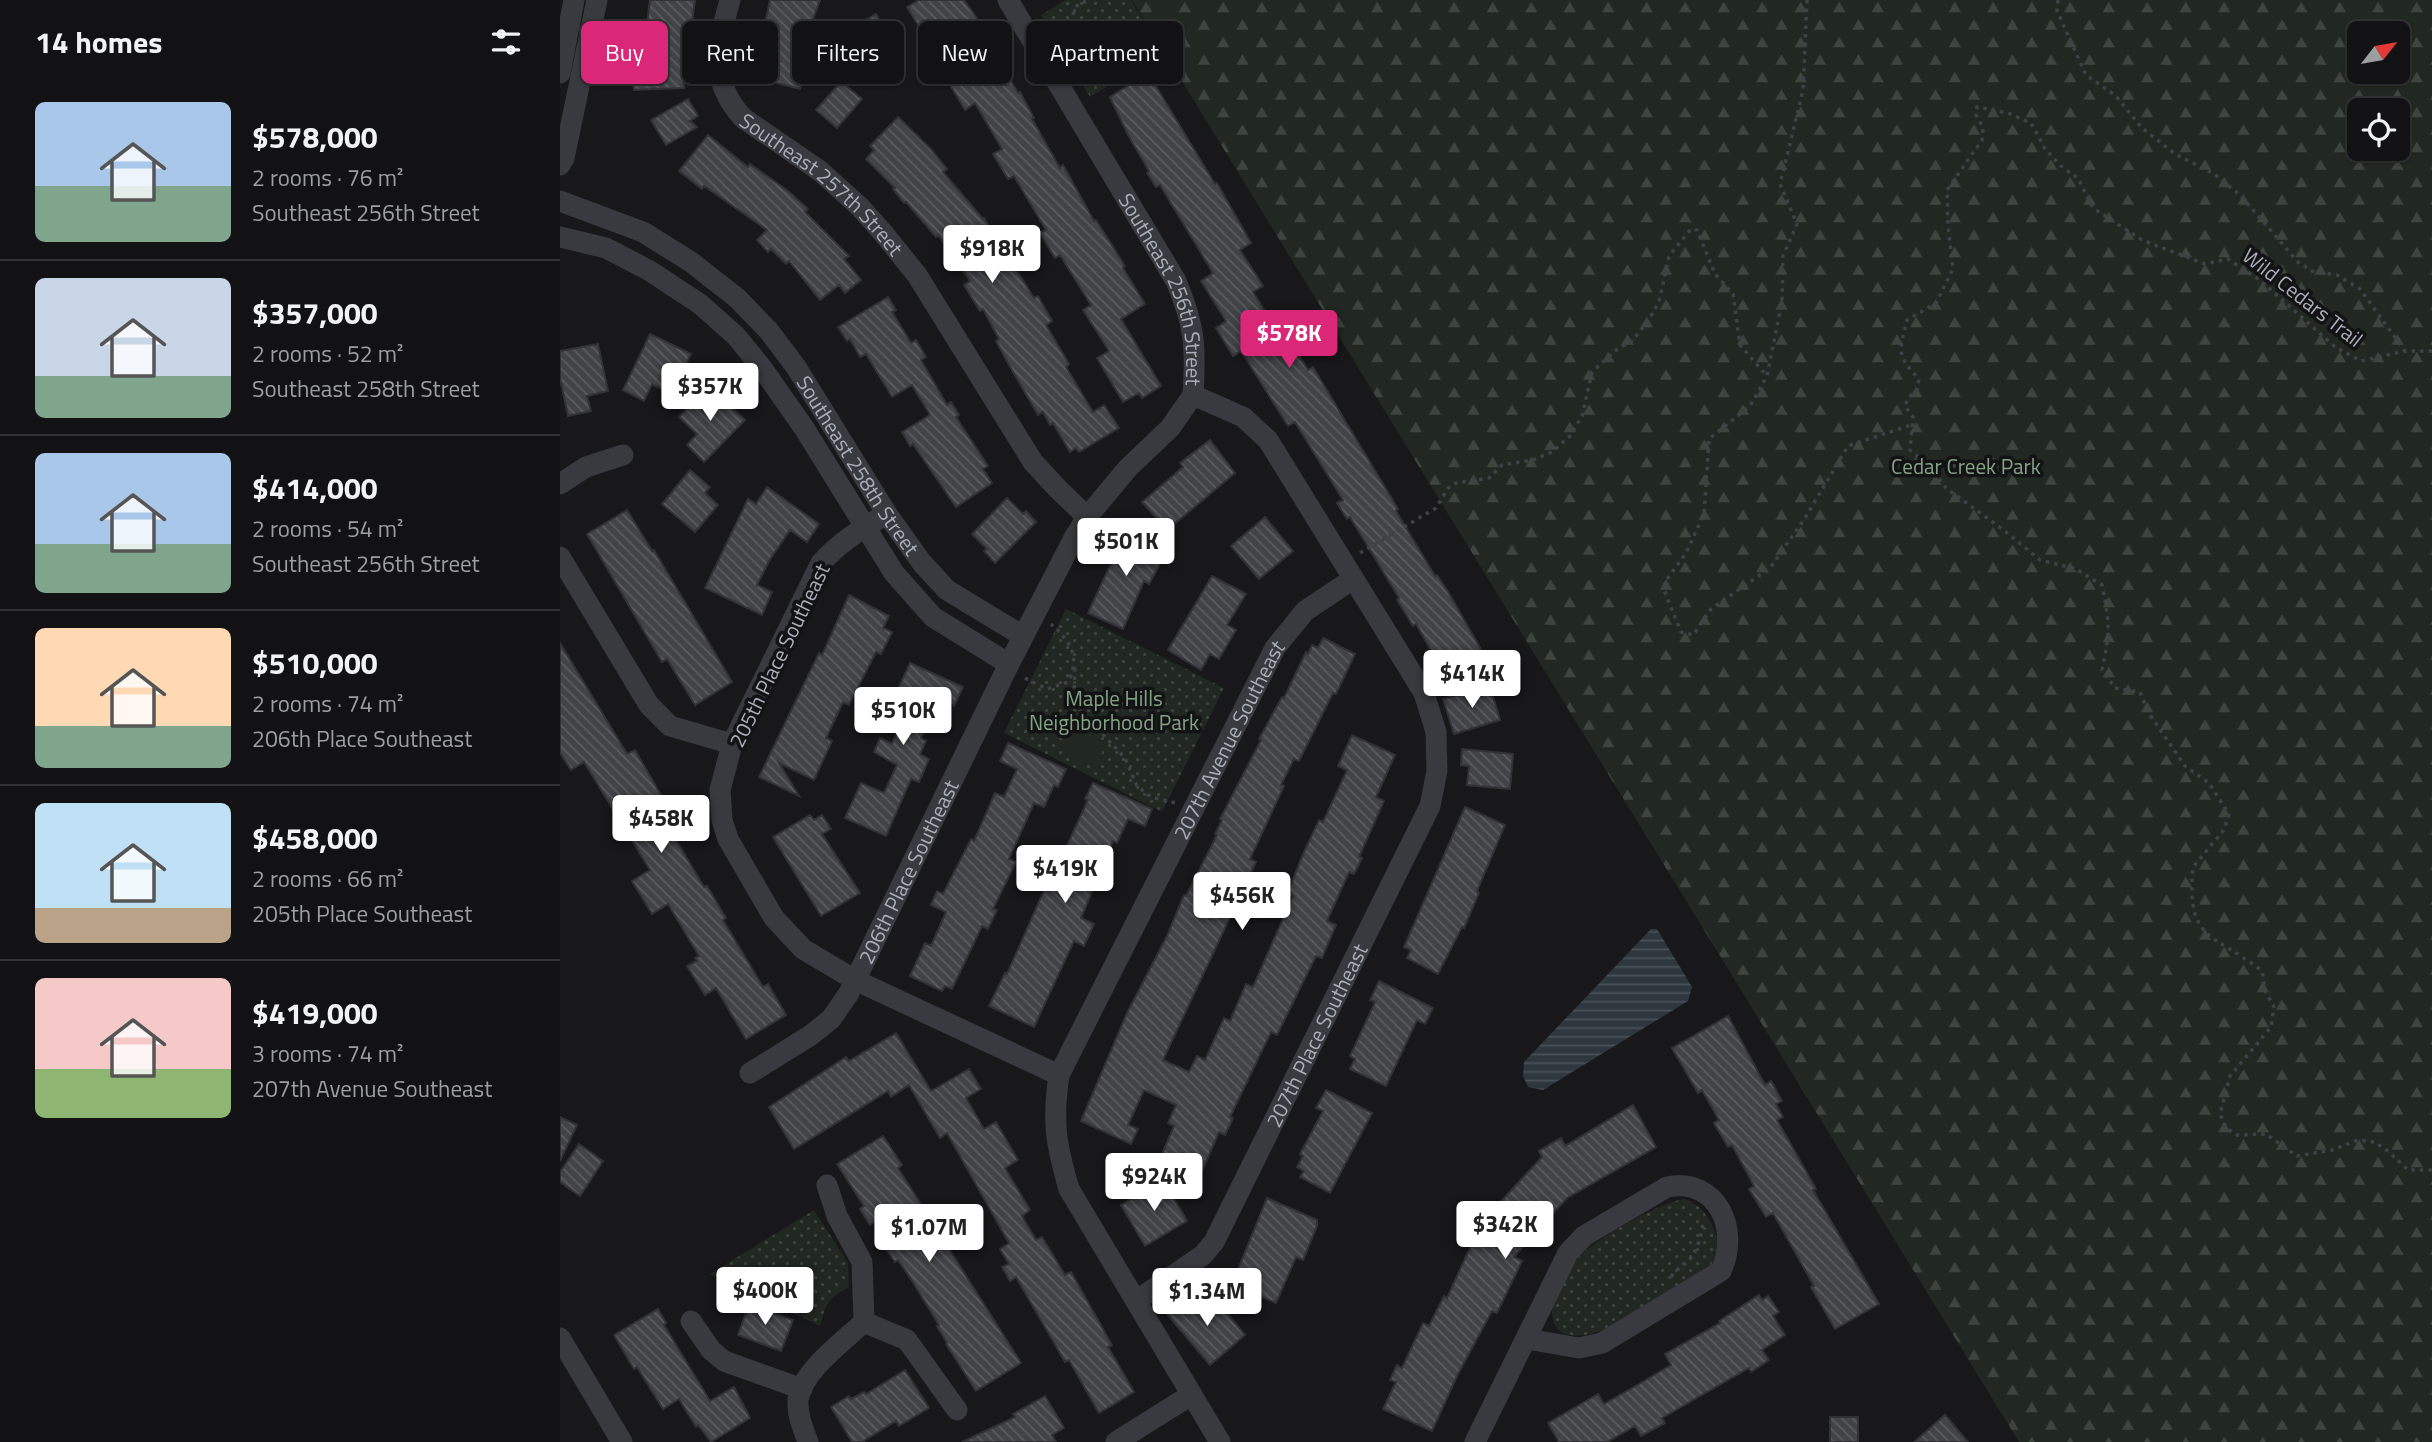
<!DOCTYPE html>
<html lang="en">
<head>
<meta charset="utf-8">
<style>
  body { margin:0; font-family:"Titillium Web",sans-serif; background:#1f2022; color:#f1f3f6; height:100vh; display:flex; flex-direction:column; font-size:26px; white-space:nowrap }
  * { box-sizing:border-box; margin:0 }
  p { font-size:23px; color:#9c9ea0 }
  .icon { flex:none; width:38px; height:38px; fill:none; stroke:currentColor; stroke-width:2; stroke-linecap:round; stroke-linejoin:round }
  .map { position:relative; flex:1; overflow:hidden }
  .panel { display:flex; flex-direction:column; background:#121214; width:560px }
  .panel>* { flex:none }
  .hud { position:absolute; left:21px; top:21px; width:665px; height:63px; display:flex; gap:14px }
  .needle { width:46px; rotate:59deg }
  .fabs { position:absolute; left:1787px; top:21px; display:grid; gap:14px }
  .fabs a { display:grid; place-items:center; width:63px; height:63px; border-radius:10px; background:#121214; box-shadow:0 2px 5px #0004,0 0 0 2px #313234; font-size:35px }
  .price { position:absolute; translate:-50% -60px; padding:0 16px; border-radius:7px; background:#fff; color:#222; font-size:23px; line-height:46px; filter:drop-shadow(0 2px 4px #0008) }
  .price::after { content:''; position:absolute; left:50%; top:42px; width:21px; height:16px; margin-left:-10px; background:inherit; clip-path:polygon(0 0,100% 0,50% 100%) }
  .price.selected { background:#db2777; color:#fff }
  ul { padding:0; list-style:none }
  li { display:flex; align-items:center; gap:21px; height:175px; padding:0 35px }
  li+li { border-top:2px solid #313234 }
  li span { display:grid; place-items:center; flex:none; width:196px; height:140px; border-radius:10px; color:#555 }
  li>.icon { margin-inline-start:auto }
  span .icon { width:84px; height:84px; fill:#fffc; stroke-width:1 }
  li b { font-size:30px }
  h2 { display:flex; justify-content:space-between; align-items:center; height:84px; padding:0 35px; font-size:30px }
  .chip { padding:0 24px; border-radius:10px; background:#121214; box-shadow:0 2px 5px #0004,0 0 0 2px #313234; font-size:24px; line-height:63px }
  .chip.selected { background:#db2777; color:#fff }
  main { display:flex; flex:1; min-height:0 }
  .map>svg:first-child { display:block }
  .forest { fill:url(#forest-firs); fill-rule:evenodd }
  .park { fill:url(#park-dots) }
  .garden { fill:#202821 }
  .water { fill:url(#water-rules) }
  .building { fill:url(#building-back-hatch); stroke:#323236; stroke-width:2 }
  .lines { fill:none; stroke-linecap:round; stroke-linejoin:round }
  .path { stroke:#3f4146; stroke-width:3.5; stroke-dasharray:3.5 5; stroke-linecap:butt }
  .minor { stroke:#393a3f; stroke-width:21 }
  .labels { text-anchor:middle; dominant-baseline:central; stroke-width:7; stroke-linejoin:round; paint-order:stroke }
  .street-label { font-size:21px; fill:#aaafb9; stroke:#131315 }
  .park-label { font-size:21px; fill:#82a484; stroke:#131315 }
</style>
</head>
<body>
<main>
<section class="panel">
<h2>14 homes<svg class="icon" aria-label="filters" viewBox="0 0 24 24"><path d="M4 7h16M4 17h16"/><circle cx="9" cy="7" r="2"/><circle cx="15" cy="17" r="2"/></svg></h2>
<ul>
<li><span style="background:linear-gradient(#a9c7e8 60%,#7fa58c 0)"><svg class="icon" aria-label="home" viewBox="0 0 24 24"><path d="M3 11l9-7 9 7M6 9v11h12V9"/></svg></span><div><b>$578,000</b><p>2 rooms · 76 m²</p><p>Southeast 256th Street</p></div></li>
<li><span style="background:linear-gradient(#c9d6e8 70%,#7fa58c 0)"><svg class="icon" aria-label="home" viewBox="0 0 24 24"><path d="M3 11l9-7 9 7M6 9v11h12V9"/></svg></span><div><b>$357,000</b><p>2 rooms · 52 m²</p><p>Southeast 258th Street</p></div></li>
<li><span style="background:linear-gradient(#a9c7e8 65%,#7fa58c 0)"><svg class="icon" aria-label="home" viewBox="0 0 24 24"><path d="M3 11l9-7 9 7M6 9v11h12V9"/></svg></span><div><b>$414,000</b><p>2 rooms · 54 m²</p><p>Southeast 256th Street</p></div></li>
<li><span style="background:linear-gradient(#ffd9b3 70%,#7fa58c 0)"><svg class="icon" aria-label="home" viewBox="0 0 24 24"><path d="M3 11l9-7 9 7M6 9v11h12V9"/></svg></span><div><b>$510,000</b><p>2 rooms · 74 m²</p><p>206th Place Southeast</p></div></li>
<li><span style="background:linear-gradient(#bfe0f5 75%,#b9a48a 0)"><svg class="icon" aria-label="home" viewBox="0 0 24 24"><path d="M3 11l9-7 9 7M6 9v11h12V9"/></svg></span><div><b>$458,000</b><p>2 rooms · 66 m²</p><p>205th Place Southeast</p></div></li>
<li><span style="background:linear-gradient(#f6c9c9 65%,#8fb573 0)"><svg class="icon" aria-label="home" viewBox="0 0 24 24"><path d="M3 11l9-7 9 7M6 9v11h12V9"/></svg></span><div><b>$419,000</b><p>3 rooms · 74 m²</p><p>207th Avenue Southeast</p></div></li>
</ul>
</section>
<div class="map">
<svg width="1872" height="1442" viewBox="0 0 1872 1442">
  <defs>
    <pattern id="forest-firs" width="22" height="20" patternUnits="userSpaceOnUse" patternTransform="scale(1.75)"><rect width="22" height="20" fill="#202821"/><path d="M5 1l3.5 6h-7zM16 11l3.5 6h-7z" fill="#3e453f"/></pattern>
    <pattern id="park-dots" width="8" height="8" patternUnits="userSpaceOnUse" patternTransform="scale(1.75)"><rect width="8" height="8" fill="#202821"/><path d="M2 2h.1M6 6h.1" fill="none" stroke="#3e453f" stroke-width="1.8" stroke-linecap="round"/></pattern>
    <pattern id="water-rules" width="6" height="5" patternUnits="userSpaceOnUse" patternTransform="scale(1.75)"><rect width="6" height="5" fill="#2e373e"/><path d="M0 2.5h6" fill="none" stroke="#4a5158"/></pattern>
    <pattern id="building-back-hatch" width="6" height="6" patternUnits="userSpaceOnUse" patternTransform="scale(1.75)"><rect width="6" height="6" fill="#424347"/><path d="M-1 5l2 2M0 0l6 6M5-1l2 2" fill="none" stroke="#5b5c5f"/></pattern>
  </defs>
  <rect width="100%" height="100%" fill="#18181a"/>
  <path class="forest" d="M572,0H1872V1442H1459ZM1799,33H1838V72H1799ZM1799,110H1838V149H1799Z"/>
  <path class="park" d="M506,0H571L603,53L530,97L481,15Z
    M506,609L664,688L602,812L444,733Z
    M1123,1199C1145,1205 1151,1222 1159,1242C1157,1250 1155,1260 1150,1267C1144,1274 1057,1324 1045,1329C1034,1334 1014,1339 1003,1333C974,1316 1011,1261 1029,1248C1052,1231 1095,1205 1123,1199Z
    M254,1210L288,1263L289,1287C268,1298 266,1303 260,1326L150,1274Z"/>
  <path class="garden" d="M517,715L546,744L535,768L500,750Z"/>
  <path class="water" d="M1091,929H1097L1132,987L1128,1001L983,1090L968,1087L963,1076L964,1062Z"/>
  <path class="building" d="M90,0H135L128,50L122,49L124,88L74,90L72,61L82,60Z
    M210,0H260L251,25L254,26L240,89L197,78L205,45L201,44Z
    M359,0H404L418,20L430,39L427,41L458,93L460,92L474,118L472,119L500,168L503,165L534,221L536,220L565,266L563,268L585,304L561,319L601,386L582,398L579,393L563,402L537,358L549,351L523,310L531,305L500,255L495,258L480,233L486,230L454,176L448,179L433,154L442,149L415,103L405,110L387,80L395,75L368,30L363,33L347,7Z
    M316,14L337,50L316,62L295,27Z
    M588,73L655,184L657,183L691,243L680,250L703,286L693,292L720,336L725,333L748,370L753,367L838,509L836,511L875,576L877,575L890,595L923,653L885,675L856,624L853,626L837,600L839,598L790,517L787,519L777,503L783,500L735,422L728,426L681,351L673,356L656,328L666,321L641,281L653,273L600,185L596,187L587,173L589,171L568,135L550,97Z
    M281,82L302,99L277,128L256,110Z
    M128,99L138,116L130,121L137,127L106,145L91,120Z
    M338,117L371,149L387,169L383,172L423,219L424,218L474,298L478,296L492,321L486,325L509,364L506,367L533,412L544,405L559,428L519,452L516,448L510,452L493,423L490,425L483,412L478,415L449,365L436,341L439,339L423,309L420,311L404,285L410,281L378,235L376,237L346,202L344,203L333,189L335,188L306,159L314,150L310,146Z
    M148,135L188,167L190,164L228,191L248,209L245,212L289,256L284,259L301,280L285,293L279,285L260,300L229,261L226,264L211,249L208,252L197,240L207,230L144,186L142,189L119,171Z
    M328,297L336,310L332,312L351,343L356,340L366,357L361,360L387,405L391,402L399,415L396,417L428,466L423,469L432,483L396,507L353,444L350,446L342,432L370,415L352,385L332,397L306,354L300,357L290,339L287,341L278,327Z
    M90,334L131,354L111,394L92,384L84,401L63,390Z
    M38,344L48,391L27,396L31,411L8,416L0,378V351Z
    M149,386L185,420L144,462L127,445L137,434L119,417Z
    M650,440L675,473L607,530L582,502L623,467L620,463Z
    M130,470L150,487L145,493L158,505L135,532L102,504Z
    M207,487L259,524L247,542L230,530L209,561L197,585L212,592L202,615L145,588L188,499L196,504Z
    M447,498L463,514L466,511L476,522L435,563L424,551L427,549L412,534Z
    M67,510L92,551L94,550L172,682L135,705L107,659L102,662L27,534Z
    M705,517L733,551L699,579L671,546Z
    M563,527L607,551L589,584L584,581L563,629L528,613L559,546L554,544Z
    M652,576L686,594L667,625L676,630L659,659L650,654L641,670L608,650Z
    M289,595L329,616L323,628L332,632L321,654L316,652L289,705L283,702L266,738L272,741L254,780L219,763L239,796L199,777L259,653L262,655Z
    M763,638L795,654L776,694L773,693L739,761L734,759L721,785L724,786L690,859L696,862L603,1060L629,1072L637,1056L645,1060L664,1018L670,1021L686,984L693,987L733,896L727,894L744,852L759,820L763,822L787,770L778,766L792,735L835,755L816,797L824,801L799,857L802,858L794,874L789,872L767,921L776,925L762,958L756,956L717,1035L711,1032L670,1117L673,1118L665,1135L659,1132L636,1185L596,1168L614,1126L608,1123L616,1105L584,1090L568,1125L578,1129L571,1144L521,1121L567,1013L607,936L624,895L626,896L657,835L655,834L662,820L660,819L701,740L699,739L722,697L724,698L746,652L748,654L752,645L758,648Z
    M0,643L67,754L75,750L118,825L110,830L144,887L147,886L166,918L163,920L203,987L208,984L226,1015L186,1039L156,988L145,995L127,966L137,961L135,958L139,956L108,904L92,914L72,881L90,870L24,762L11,770L0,753Z
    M350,663L403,687L394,706L379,699L361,738L366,741L360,754L369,759L359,782L351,779L326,836L285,818L301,783L324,793L337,765L314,752L320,738L332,744L346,711L327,703L334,688L338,689Z
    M930,686L940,720L894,734L883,699Z
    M448,743L506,769L498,787L494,785L484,807L474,803L449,859L456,862L433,909L437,910L428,929L422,926L392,989L385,986L382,991L350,976L365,943L371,946L386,912L371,905L377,891L383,894L411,839L414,841L435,793L444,797L457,769L440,761Z
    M902,749L953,754L950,789L907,785L909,766L901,765Z
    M533,783L592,809L585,826L568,819L557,843L553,841L521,918L534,924L524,946L514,941L474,1027L429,1006L445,973L447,974L489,879L491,880L528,800L525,799Z
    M905,807L945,825L917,891L919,893L904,928L902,927L878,974L847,958L851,950L844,947Z
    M250,815L254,820L262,815L271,829L262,834L300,893L261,916L213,837Z
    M819,981L873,1008L865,1024L857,1020L826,1086L790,1069L795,1059L790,1056L815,1002L810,1000Z
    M1168,1016L1205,1085L1211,1081L1222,1101L1216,1104L1223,1117L1217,1120L1256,1189L1253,1190L1319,1304L1275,1329L1251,1287L1254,1286L1213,1213L1206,1217L1189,1189L1194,1186L1172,1145L1168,1147L1154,1123L1159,1120L1142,1090L1138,1093L1112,1048Z
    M336,1033L371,1091L409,1069L421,1089L406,1098L424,1129L436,1122L458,1160L445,1168L470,1210L462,1216L476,1240L482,1237L505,1275L511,1272L552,1345L548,1347L574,1392L539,1413L509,1360L505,1362L456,1277L450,1281L442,1267L449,1264L440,1249L449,1243L387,1133L380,1138L349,1085L331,1097L328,1091L234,1149L209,1107L286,1057L289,1061Z
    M766,1090L812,1113L770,1193L740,1177L744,1171L737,1167L743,1156L740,1154L763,1111L756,1108Z
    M1073,1105L1096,1147L1007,1198L954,1257L962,1261L937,1313L932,1311L898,1374L872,1431L823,1409L836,1382L830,1380L837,1365L842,1368L863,1323L869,1326L884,1296L887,1298L914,1239L919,1241L942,1216L934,1209L982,1157L979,1151L1001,1138L1005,1146Z
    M0,1117L17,1125L0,1161Z
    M323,1136L342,1165L338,1168L461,1363L416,1391L386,1344L387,1343L377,1326L379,1325L349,1276L338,1260L335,1262L326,1249L331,1246L316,1221L310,1225L300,1209L304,1206L277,1164Z
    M19,1144L43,1161L20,1196L0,1182V1172Z
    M603,1180L627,1221L585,1246L561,1205Z
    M707,1198L757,1220V1226L743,1260L736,1257L716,1303L672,1284Z
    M1199,1295L1202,1300L1208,1296L1219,1312L1213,1316L1225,1335L1202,1350L1209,1360L1191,1372L1189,1368L1102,1418L1105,1423L1081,1436L1075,1426L1047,1442H999L988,1423L1038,1394L1044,1404L1079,1384L1111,1365L1105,1354L1160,1323L1159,1321Z
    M653,1296L685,1335L650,1365L607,1314L624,1299L634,1311Z
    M189,1304L233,1320L221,1351L178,1335Z
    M98,1309L106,1323L104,1325L150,1401L174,1387L190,1418L151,1442L138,1425L136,1427L119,1399L103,1409L77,1367L74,1369L54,1335Z
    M345,1370L369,1408L339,1426L336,1421L302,1442H292L271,1407L289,1396L291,1399L304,1392L306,1394Z
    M485,1396L504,1428L492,1435L496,1442H402L455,1417L453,1414Z
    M1385,1415L1408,1442H1354Z
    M1270,1417H1298V1442H1270Z"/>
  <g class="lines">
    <path class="path" d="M1247,0L1243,90L1220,184L1237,224L1223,256L1222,301L1207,376L1190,406L1149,439L1144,514L1126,553L1105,582L1104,590L1121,632L1133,635L1151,609L1210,568L1245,518L1288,446L1351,425
      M1498,0L1497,11L1526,75L1556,96L1582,128L1615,154L1654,174L1681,196L1738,262L1752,271L1777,275L1800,289L1845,351
      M512,72L518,63L512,16L518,4L530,0
      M1872,351H1845L1801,361L1775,347L1701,281L1668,259L1645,264L1582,240L1533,208L1518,178L1503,168L1485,149L1471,123L1448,113L1417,107L1416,115L1423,127L1422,140L1387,190L1388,226L1393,269L1376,303L1347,320C1339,352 1336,355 1359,379L1357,390L1348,398L1345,406L1353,417L1350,450L1370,466L1386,488L1445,531L1480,560L1516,569L1542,585C1550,623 1550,633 1542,670L1555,688L1580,692L1588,712L1625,766L1649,783L1669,814L1664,830L1633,867C1626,943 1653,932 1702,971L1705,991L1714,1007L1711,1027L1670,1076L1660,1114L1666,1128L1677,1135L1706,1134L1737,1156L1772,1150L1798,1140L1815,1142L1829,1152L1848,1170H1872
      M800,553L876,508L888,488L896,483L929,478L942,465L973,460L992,452L1010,436L1022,416L1032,372L1056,350L1072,341L1088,321L1099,302L1109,256L1131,229L1137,230L1155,274L1173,294L1180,345L1207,376
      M515,668L514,697L519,709L565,758L577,786L591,797L616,803
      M465,678L487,689L508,682C521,657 510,641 491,624
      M1111,1277C1116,1269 1122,1267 1128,1261C1137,1253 1142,1234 1143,1222"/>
    <g class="minor">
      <path id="s1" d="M170,0C157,47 148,79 183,118L260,171L300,207L324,234L357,275L473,462L498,489L527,517"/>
      <path id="s2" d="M448,0L616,281C635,326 636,347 633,395"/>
      <path d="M0,73L14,0"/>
      <path d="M0,165L4,158L37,0"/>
      <path id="s3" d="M0,201L83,232L131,262L177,298L209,331L236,367L327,514L362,563L387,590L463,636"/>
      <path d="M0,237L46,248L90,271L140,304L176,336L202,368L244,428L334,573L373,617L449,664"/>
      <path d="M0,484L26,467L63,455"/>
      <path d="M327,514C302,528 280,542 261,563L172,744L160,790L162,820L168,839L214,918L243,949L295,980L499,1075"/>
      <path d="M0,557L89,705L110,726L172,744"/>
      <path id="s4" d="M190,1073L251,1035L271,1019L289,993L448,666L514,538L527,517L568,468L610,428L633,395"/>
      <path d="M267,1185L277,1216L302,1262L304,1322L347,1340L397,1410"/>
      <path id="s5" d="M576,1301L643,1255L654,1242L870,806L877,771L876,732L864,693L708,440L683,417L633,395"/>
      <path d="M131,1321L151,1350L164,1361L242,1389"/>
      <path d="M0,1338L62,1442"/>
      <path d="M248,1442C243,1429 237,1414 238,1400C242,1371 284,1341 304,1322"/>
      <path d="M556,1442L631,1395"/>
      <path id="s6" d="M660,1442L509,1189C496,1144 492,1122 499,1075L715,648L745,611L793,579"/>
      <path d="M915,1442L1008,1253L1024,1236L1107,1187C1158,1177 1180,1230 1161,1271L1042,1343L1019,1348L967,1339"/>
    </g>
  </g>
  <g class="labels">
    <g class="street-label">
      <text stroke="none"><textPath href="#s1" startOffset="229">Southeast 257th Street</textPath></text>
      <text stroke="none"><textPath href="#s2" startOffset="331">Southeast 256th Street</textPath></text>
      <text transform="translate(1743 297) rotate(38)">Wild Cedars Trail</text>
      <text stroke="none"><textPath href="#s3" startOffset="411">Southeast 258th Street</textPath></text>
      <text transform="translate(219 655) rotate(-64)">205th Place Southeast</text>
      <text stroke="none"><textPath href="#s6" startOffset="786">207th Avenue Southeast</textPath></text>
      <text stroke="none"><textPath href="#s4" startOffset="264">206th Place Southeast</textPath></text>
      <text stroke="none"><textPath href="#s5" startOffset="329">207th Place Southeast</textPath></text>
    </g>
    <g class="park-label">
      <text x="1406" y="466">Cedar Creek Park</text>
      <text x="554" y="698">Maple Hills<tspan x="554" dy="24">Neighborhood Park</tspan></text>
    </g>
  </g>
</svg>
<div class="fabs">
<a><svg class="needle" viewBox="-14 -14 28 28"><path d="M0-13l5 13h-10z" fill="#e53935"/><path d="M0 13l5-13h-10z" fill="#9c9ea0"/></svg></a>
<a><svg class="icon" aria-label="locate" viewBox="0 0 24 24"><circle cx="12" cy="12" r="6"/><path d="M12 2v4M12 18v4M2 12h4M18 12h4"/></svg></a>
</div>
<b class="price" style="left:432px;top:285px">$918K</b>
<b class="price selected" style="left:729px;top:370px">$578K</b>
<b class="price" style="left:150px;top:423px">$357K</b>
<b class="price" style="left:566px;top:578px">$501K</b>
<b class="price" style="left:912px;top:710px">$414K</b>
<b class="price" style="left:343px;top:747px">$510K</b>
<b class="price" style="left:101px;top:855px">$458K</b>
<b class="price" style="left:505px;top:905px">$419K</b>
<b class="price" style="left:682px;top:932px">$456K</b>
<b class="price" style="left:594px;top:1213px">$924K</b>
<b class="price" style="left:945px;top:1261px">$342K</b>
<b class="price" style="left:369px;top:1264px">$1.07M</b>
<b class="price" style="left:205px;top:1327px">$400K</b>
<b class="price" style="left:647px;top:1328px">$1.34M</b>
<div class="hud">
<a class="chip selected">Buy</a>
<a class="chip">Rent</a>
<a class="chip">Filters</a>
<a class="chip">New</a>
<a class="chip">Apartment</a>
</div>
</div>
</main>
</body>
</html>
